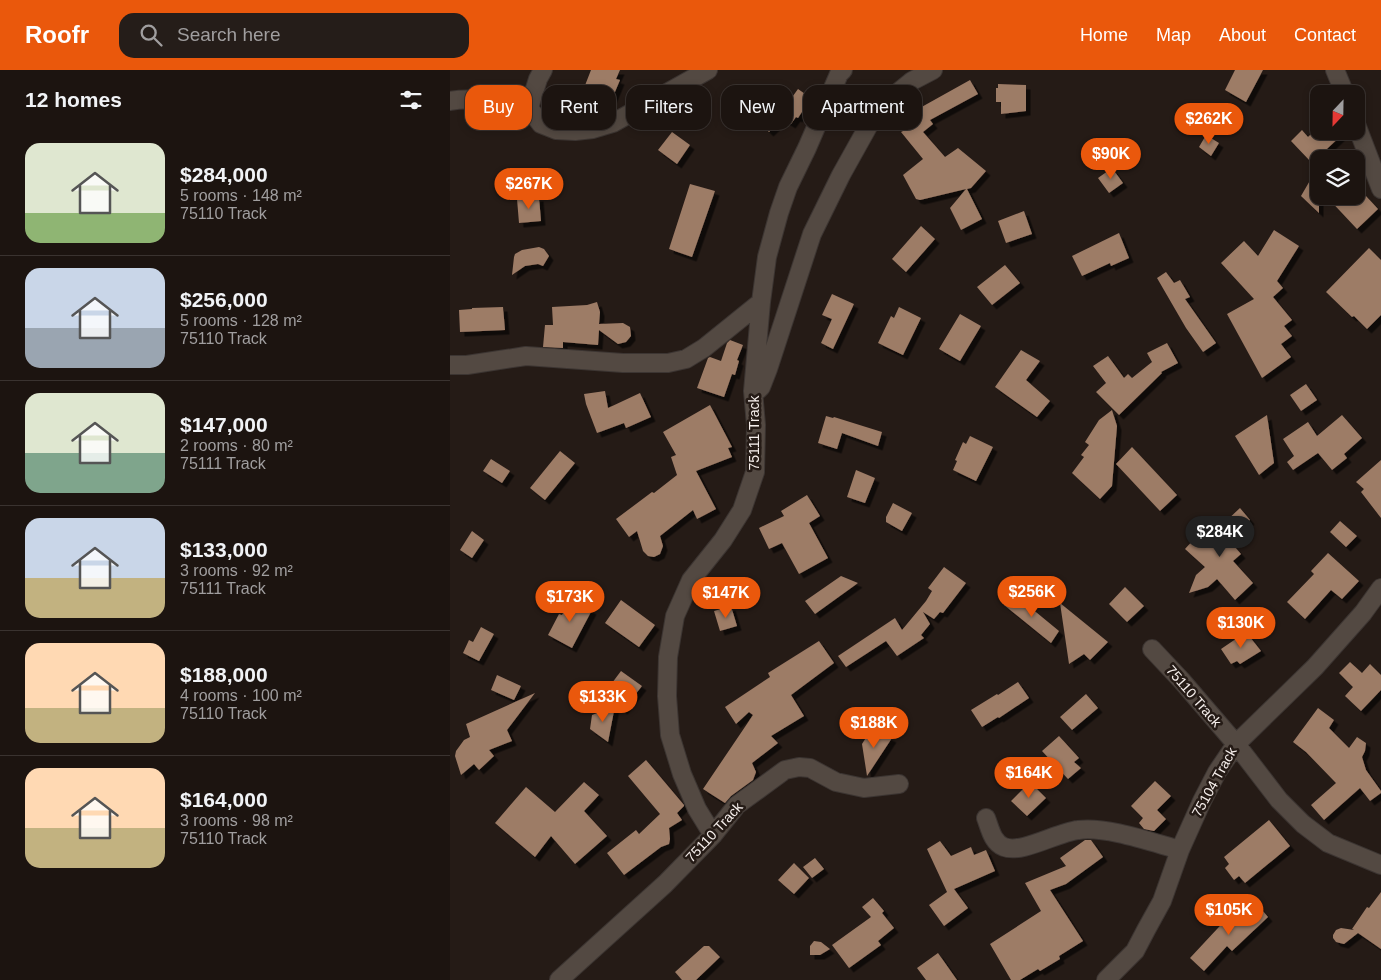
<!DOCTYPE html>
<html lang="en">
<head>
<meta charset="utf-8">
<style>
  body { margin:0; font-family:Arial,sans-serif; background:#251d19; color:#f1f3f6; height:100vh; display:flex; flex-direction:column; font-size:19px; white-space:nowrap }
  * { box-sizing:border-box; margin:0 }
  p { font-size:16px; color:#a09e9f }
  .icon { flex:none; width:28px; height:28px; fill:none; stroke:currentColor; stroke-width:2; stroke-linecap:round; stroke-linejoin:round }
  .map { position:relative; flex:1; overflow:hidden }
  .panel { display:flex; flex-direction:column; background:#1c1410; width:450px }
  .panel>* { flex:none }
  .hud { position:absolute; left:15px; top:15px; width:475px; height:45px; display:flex; gap:10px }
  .needle { width:32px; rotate:202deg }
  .tools { position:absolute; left:860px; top:15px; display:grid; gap:10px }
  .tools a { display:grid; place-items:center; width:55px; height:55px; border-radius:10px; background:#1c1410; box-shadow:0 2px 8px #0003,0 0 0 1px #3a3330; font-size:25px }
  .price { position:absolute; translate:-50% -42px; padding:0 11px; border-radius:18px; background:#ea580c; color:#fff; font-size:16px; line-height:32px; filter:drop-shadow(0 1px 2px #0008) }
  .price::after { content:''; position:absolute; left:50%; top:30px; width:15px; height:11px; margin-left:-8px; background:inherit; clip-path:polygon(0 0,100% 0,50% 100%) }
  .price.active { background:#222; color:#fff }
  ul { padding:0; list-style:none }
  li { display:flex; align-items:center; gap:15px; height:125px; padding:0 25px }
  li+li { border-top:1px solid #3a3330 }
  li span { display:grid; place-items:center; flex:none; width:140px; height:100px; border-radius:15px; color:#555 }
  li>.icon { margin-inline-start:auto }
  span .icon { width:60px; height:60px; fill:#fffc; stroke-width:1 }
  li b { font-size:21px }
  h2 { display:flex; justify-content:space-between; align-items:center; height:60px; padding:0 25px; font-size:21px }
  .chip { padding:0 18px; border-radius:15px; background:#1c1410; box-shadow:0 2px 8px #0003,0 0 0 1px #3a3330; font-size:18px; line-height:45px }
  .chip.active { background:#ea580c; color:#fff }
  header { display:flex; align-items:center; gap:30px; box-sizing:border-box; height:70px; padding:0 25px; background:#ea580c; color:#fff }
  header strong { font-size:24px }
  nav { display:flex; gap:28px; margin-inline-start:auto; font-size:18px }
  .search { width:350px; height:45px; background:#251d19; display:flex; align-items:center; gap:12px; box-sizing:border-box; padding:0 18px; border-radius:15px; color:#a09e9f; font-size:19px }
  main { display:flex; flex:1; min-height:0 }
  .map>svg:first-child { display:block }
  .building { fill:#9d7b66; filter:url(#shadow) }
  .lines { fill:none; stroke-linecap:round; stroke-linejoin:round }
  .minor-casing { stroke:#3c3532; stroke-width:20 }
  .minor { stroke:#534942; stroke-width:18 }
  .labels { text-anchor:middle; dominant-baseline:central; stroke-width:5; stroke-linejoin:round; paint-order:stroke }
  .street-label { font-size:14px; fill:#f6efec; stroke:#251b16 }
</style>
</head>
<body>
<header>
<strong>Roofr</strong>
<div class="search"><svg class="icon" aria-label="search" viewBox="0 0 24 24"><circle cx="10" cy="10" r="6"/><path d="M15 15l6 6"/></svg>Search here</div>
<nav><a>Home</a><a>Map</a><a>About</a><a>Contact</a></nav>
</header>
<main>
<section class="panel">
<h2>12 homes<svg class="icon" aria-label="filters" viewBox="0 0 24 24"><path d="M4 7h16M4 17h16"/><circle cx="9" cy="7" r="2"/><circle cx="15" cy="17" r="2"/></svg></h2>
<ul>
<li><span style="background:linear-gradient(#dfe7d0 70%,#8fb573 0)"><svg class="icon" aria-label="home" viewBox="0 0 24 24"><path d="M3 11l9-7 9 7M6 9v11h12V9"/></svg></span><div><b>$284,000</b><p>5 rooms · 148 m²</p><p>75110 Track</p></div></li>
<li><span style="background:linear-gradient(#c9d6e8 60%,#9aa5b1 0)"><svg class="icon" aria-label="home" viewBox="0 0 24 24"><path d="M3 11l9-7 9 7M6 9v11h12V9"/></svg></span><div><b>$256,000</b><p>5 rooms · 128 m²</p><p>75110 Track</p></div></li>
<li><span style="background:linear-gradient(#dfe7d0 60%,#7fa58c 0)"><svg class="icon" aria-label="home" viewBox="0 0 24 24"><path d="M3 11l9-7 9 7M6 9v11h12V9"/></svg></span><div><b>$147,000</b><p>2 rooms · 80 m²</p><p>75111 Track</p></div></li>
<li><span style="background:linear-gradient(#c9d6e8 60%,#c2b280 0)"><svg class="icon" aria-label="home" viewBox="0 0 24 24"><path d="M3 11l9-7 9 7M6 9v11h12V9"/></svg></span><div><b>$133,000</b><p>3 rooms · 92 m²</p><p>75111 Track</p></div></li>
<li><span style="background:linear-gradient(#ffd9b3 65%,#c2b280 0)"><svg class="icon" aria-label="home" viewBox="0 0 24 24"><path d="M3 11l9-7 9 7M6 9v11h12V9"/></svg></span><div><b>$188,000</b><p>4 rooms · 100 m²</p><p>75110 Track</p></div></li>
<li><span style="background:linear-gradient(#ffd9b3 60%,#c2b280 0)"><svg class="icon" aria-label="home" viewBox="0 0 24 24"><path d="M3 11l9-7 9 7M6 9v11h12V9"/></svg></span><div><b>$164,000</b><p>3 rooms · 98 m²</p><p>75110 Track</p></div></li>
</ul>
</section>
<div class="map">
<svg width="931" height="910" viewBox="0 0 931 910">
  <defs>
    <filter id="shadow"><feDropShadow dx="4.5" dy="4.5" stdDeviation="0" flood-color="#0009"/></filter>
  </defs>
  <rect width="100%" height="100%" fill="#251b16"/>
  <path class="building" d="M141,0H170L166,9L170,10L162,29L134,18Z
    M785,0H813L796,32L775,20Z
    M520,10L528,24L480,50L483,54L473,62L495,87L508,78L536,101L521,118L517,119L532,149L511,160L500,138L516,119L470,130L466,129L453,105L473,89L451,62L455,60L449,53L468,39Z
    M548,14L576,15V41L551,44V32H546V18H548Z
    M348,19L361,28L348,48L346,47L341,54L333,49L319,62L301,44L311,34L319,42L326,31L335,37Z
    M852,60L858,67L862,63L863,64L867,61H896L862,93L841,71Z
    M222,62L240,75L227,94L208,80Z
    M756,65L769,73L761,86L749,77Z
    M869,95V143L851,126Z
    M662,98L673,113L659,123L648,108Z
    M240,114L265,121L242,187L219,179Z
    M876,126H916L928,139L907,159Z
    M89,127L91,151L69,153L67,129Z
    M574,141L582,164L556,173L548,151Z
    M471,156L485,169L456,202L442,189Z
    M824,160L849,176L827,211L833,218L823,227L842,250L834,256L842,266L831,274L841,287L812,308L777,244L804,229L771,193L794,171L808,186Z
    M669,163L679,188L661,196L660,193L632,206L622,186Z
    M89,177L94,179L99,186L93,196L88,194L75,196L62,205L64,187L65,184L72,180Z
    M919,178L931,190V245L917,259L904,246L902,247L876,222Z
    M555,195L570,213L542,235L527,217Z
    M716,202L724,213L730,210L740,227L735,229L766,273L753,282L736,258L707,208Z
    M382,224L404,234L383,279L371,273L382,249L372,245Z
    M147,232L150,242L149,254L173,253L180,257L181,266L176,272L168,274L149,260L148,275L113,272V278L93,277L95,255H103L102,237L137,235Z
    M53,237L55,260L10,262L9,240L22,239V238Z
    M449,237L471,248L453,285L428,273L441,246L444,248Z
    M510,244L531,256L510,291L489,279Z
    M280,270L293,275L287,290L289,291L285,305L282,304L274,327L247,318L258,288L260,287L271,291L277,273Z
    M717,273L728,293L711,302L712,303L669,345L646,322L656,313L643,296L658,286L674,308L678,304L682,308L702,292L697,283Z
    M571,280L590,291L576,310L600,331L587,347L545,317Z
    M856,314L867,330L851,341L840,325Z
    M155,321L158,338L190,323L201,347L176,358L174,353L147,363L136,334L134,324Z
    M260,335L282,377L278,378L282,387L246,401L266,439L247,449L243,440L210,466L213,476L210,484L204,487L198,486L193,481L187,461L179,467L166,449L202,422L204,423L227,405L221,387L226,385L213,362Z
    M662,340L667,356L662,416L650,429L622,403L634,387L631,385L639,375L635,372L649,350Z
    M817,345L824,393L809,405L785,366Z
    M892,345L912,368L894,384L897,388L882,400L868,383L843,400L837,392L844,386L833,369L858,352L867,366Z
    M376,346L383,348L384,347L432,362L428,376L392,363L387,379L368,373Z
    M520,366L543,377L526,411L503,400L507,391L505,390L513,372L516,374Z
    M682,377L727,425L710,441L666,394Z
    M110,381L125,393L95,430L80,418Z
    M41,389L60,401L52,413L33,401Z
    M931,390V448L911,422L914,419L906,412Z
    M406,400L425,408L415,433L397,427Z
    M357,425L370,446L359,453L378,488L349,504L332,473L319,479L309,458L334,446L331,441Z
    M443,433L462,443L452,461L436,452V447Z
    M790,438L800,450L777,468L791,484L783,491L803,513L785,530L767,509L758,517L739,523L746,505L755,497L735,479L753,459L760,466Z
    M890,451L907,466L896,477L880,462Z
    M22,461L34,470L22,488L10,480Z
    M878,483L909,511L892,529L881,520L855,549L837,532L864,504L861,501Z
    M494,497L516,513L493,543L490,542L484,549L473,542L480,554L471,565L474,568L447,586L436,571L396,597L388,586L445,548L452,560L476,531L482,521L478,518Z
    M391,506L408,513L365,544L355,531Z
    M675,517L694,536L677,552L659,534Z
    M564,524L609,561L601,573L554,535Z
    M120,529L142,540L122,578L98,565L109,544L112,545Z
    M171,530L205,555L189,577L155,553Z
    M610,533L658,572L640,590L634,584L619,594Z
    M281,536L287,556L270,561L264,541Z
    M31,557L44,564L29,591L13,583L19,570L23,572Z
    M796,562L811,581L790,594L787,591L781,594L771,579Z
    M369,571L384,593L341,625L354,646L321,666L328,673L302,693L306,702L303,710L281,726L275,733L253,719L303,645L299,642L286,654L275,637L320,607L318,603Z
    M900,592L912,603L920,594L931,605V620L911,641L895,626L903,617L889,603Z
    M171,601L192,616L173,640L153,625Z
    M47,605L71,616L64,630L41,620Z
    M568,612L579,628L549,648L548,647L532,657L521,640L547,624L548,625Z
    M85,623L57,660L62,671L39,680L44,686L29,700L24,694L11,705L5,686L6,681L14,670L20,667L16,654Z
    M636,624L648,638L622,660L610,647Z
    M165,636L158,672L140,659L142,645Z
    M868,638L884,650L879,658L899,678L907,667L916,673L915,681L912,687L916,700L931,721V723L920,731L910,718L874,750L861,735L886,713L856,682L843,672Z
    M426,661L442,668L417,706L412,674L417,666L424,665Z
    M609,666L629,688L624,692L631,698L618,709L592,681Z
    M196,690L234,735V736L227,743L232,750L219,758L220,769L219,774L211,777L174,805L157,783L186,760L189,764L210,744L178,706Z
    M705,711L721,726L707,740L716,749L704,761L694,759L689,753L693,748L681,736Z
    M134,712L149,725L134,741L157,766L125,794L101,766L85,787L45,753L76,717L105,742Z
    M580,712L596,728L577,746L561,731Z
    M819,750L840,776L795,813L789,806L784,810L775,798L779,794L774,787Z
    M635,770H641L653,787L616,814L600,820L633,871L609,886L610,889L590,901L588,899L570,910H561L540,874L591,841L575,813L616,796L610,788Z
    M490,771L501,786L521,777L524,785L536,780L545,801L504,819L518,838L494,856L479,835L497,822L477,779Z
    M365,788L374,799L362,808L353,797Z
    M344,793L359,808L344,824L328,810Z
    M931,822V879L908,863L894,874L886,872L883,868V865L886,860L891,858L904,860L902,859L917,837L919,838Z
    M423,828L434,841L432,843L444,858L428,871L431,875L399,898L382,875L421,847L412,837Z
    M806,833L818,847L782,881L777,876L754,901L740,888L781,844L786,850Z
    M364,871L371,872L380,879L370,885H360V876Z
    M254,876H259L270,887L246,910H232L225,902Z
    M488,883L507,910H476L467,898Z"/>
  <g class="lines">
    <g class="minor-casing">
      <path id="minor" d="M93,0L88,9L79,38L91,54L106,60L125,61L143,59L163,53L258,0
        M885,0L895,24
        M0,31C25,26 53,34 79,38
        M906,54L931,119
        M0,295H17L76,286L173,293H218L236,289L254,278L311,232
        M308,320L311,317L318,299L362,164L391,105L420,53L440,29L462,11L483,0
        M702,579L732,611L786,674L829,730L853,754L878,773L931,795
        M536,748C540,758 542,772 554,777C572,784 608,762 628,760C656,756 701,772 730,780
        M263,765L247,739L232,704L220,665L217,626L218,587L225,546L241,510L273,470L292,440L305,402L306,355L303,321L311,232L317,187L329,143L338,117L357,78L389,4L393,0
        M109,910L215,814L263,765L287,735L335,700L349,697L360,698L386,712L414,718L449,714
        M656,910L685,881L696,860L712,831L730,780L752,731L767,702L786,674L865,597L913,543L931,518"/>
    </g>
    <use href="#minor" class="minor"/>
  </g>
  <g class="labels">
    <g class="street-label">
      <text transform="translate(304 363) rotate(-90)">75111 Track</text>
      <text transform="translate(744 626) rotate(49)">75110 Track</text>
      <text transform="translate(764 712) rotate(-61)">75104 Track</text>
      <text transform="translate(264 762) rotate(-47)">75110 Track</text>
    </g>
  </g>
</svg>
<div class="tools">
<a><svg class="needle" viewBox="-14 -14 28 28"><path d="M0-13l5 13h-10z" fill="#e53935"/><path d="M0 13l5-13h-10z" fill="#a09e9f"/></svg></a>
<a><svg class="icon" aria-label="layers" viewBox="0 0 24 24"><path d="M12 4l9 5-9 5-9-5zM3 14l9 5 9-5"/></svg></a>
</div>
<b class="price" style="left:759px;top:75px">$262K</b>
<b class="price" style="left:661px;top:110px">$90K</b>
<b class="price" style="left:79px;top:140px">$267K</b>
<b class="price active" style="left:770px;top:488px">$284K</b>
<b class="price" style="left:582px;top:548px">$256K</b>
<b class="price" style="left:276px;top:549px">$147K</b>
<b class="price" style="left:120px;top:553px">$173K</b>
<b class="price" style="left:791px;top:579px">$130K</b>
<b class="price" style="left:153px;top:653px">$133K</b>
<b class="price" style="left:424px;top:679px">$188K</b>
<b class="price" style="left:579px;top:729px">$164K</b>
<b class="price" style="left:779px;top:866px">$105K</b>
<div class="hud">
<a class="chip active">Buy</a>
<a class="chip">Rent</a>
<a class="chip">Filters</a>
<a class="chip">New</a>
<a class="chip">Apartment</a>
</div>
</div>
</main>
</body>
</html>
